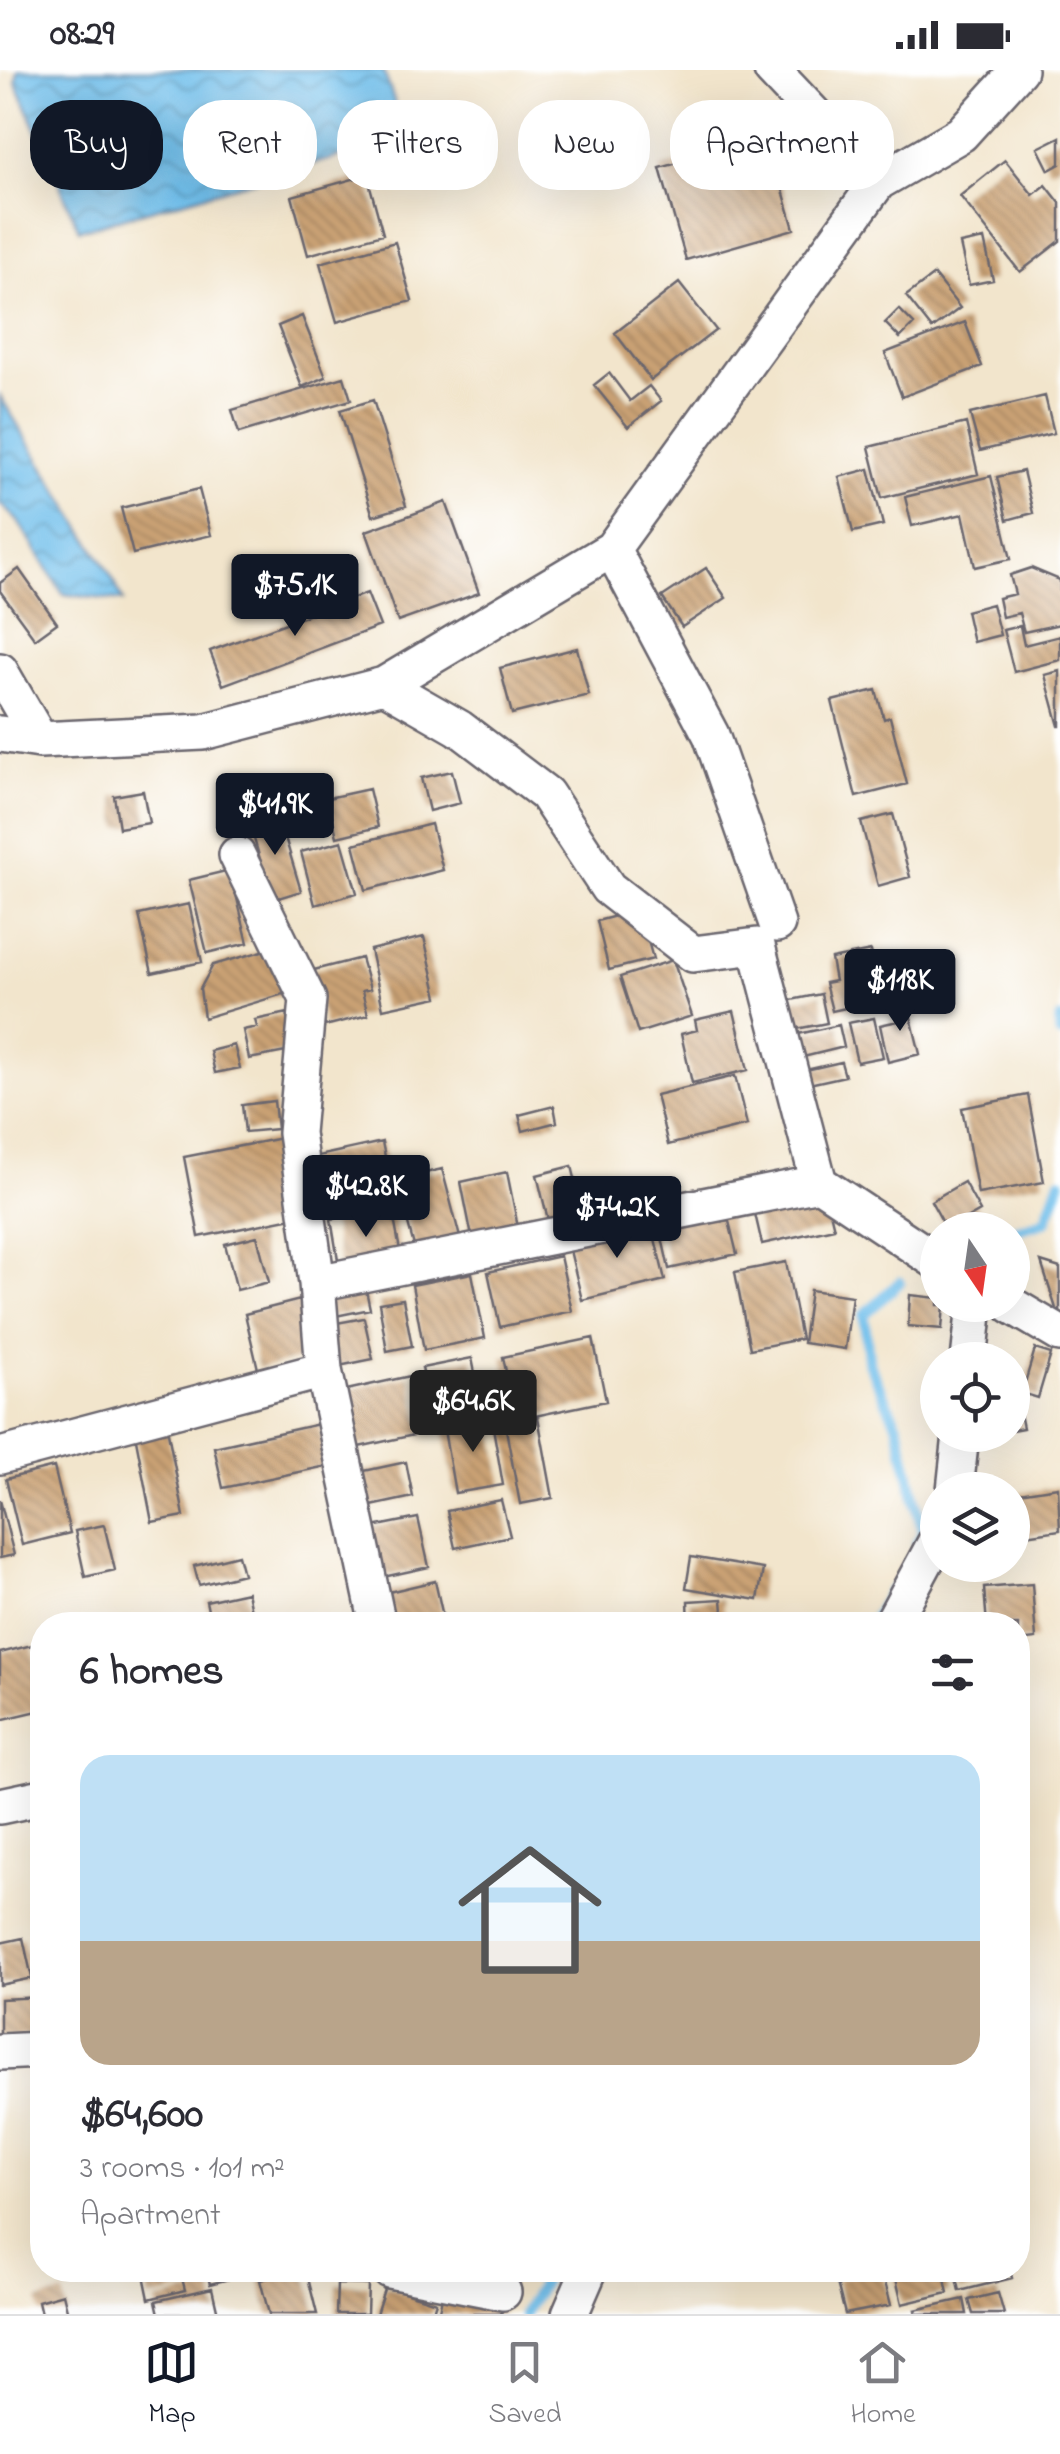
<!DOCTYPE html>
<html lang="en">
<head>
<meta charset="utf-8">
<style>
  body { margin:0; font-family:"Indie Flower",sans-serif; background:#f7f7f7; color:#2b2b33; height:100vh; display:flex; flex-direction:column; font-size:38px; white-space:nowrap }
  * { box-sizing:border-box; margin:0 }
  p { font-size:32px; color:#7c7c81 }
  .icon { flex:none; width:55px; height:55px; fill:none; stroke:currentColor; stroke-width:2; stroke-linecap:round; stroke-linejoin:round }
  .map { position:relative; flex:1; overflow:hidden }
  .drawer { position:absolute; left:30px; top:1542px; width:1000px; height:670px; display:flex; flex-direction:column; background:#fff; border-radius:40px; box-shadow:0 10px 40px #0002 }
  .drawer>* { flex:none }
  .hud { position:absolute; left:30px; top:30px; width:1000px; height:90px; display:flex; gap:20px }
  .needle { width:65px; rotate:167deg }
  .buttons { position:absolute; left:920px; top:1142px; display:grid; gap:20px }
  .buttons a { display:grid; place-items:center; width:110px; height:110px; border-radius:50%; background:#fff; box-shadow:0 10px 40px #0002; font-size:50px }
  .price { position:absolute; translate:-50% -85px; padding:0 22px; border-radius:10px; background:#111827; color:#fff; font-size:32px; line-height:65px; filter:drop-shadow(0 2px 5px #0008) }
  .price::after { content:''; position:absolute; left:50%; top:60px; width:30px; height:22px; margin-left:-15px; background:inherit; clip-path:polygon(0 0,100% 0,50% 100%) }
  .price.active { background:#222; color:#fff }
  ul { padding:0; list-style:none }
  li { display:grid; align-content:center; gap:20px; height:530px; padding:0 50px }
  li span { display:grid; place-items:center; height:310px; border-radius:30px; color:#555 }
  li>.icon { margin-inline-start:auto }
  span .icon { width:180px; height:180px; fill:#fffc; stroke-width:1 }
  li b { font-size:42px }
  h2 { display:flex; justify-content:space-between; align-items:center; height:120px; padding:0 50px; font-size:42px }
  .tag { padding:0 35px; border-radius:40px; background:#fff; box-shadow:0 10px 40px #0002; font-size:35px; line-height:90px }
  .tag.active { background:#111827; color:#fff }
  .status { display:flex; justify-content:space-between; align-items:center; height:70px; padding:0 50px; background:#fff; direction:ltr }
  .status svg { height:28px; fill:currentColor }
  .dock { display:flex; justify-content:space-around; align-items:center; height:140px; border-top:2px solid #e1e1e2; background:#fff; font-size:28px; color:#7c7c81 }
  .dock a { display:grid; justify-items:center; gap:5px }
  .dock .active { color:#111827 }
  .map>svg:first-child { display:block }
  .water { fill:url(#water-waves); stroke:#4a7093; stroke-width:2.5 }
  .lines { fill:none; stroke-linecap:round; stroke-linejoin:round }
  .stream { stroke:#71bfeb; stroke-width:11 }
  .building { fill:url(#building-back-hatch) }
  .minor-casing { stroke:#6b666e; stroke-width:40 }
  .minor { stroke:#fff; stroke-width:35 }
</style>
</head>
<body>
<div class="status"><b>08:29</b><svg viewBox="0 0 49 12"><path d="M0 12V9h3v3zM5 12V6h3v6zM10 12V3h3v9zM15 12V0h3v12zM26 1h20v11H26zM47 4h2v5h-2z"/></svg></div>
<div class="map">
<svg width="1060" height="2244" viewBox="0 0 1060 2244">
  <defs>
    <pattern id="water-waves" width="16" height="10" patternUnits="userSpaceOnUse" patternTransform="scale(2.5)"><rect width="16" height="10" fill="#71bfeb"/><path d="M0 5q4-4 8 0t8 0" fill="none" stroke="#5c9bc0"/></pattern>
    <pattern id="building-back-hatch" width="6" height="6" patternUnits="userSpaceOnUse" patternTransform="scale(2.5)"><rect width="6" height="6" fill="#caa275"/><path d="M-1 5l2 2M0 0l6 6M5-1l2 2" fill="none" stroke="#a48461"/></pattern>
  </defs>
  <rect width="100%" height="100%" fill="#fff"/>
  <filter id="ink" filterUnits="userSpaceOnUse"><feTurbulence type="fractalNoise" baseFrequency=".01" numOctaves="2"/><feDisplacementMap in="SourceGraphic" scale="20" xChannelSelector="R" yChannelSelector="G"/><feConvolveMatrix kernelMatrix="1 2 1 2 8 2 1 2 1" color-interpolation-filters="sRGB"/></filter>
  <filter id="wash" filterUnits="userSpaceOnUse"><feTurbulence type="fractalNoise" baseFrequency=".0048" numOctaves="4" result="noise"/><feDisplacementMap in="SourceGraphic" scale="40" xChannelSelector="R" yChannelSelector="G"/><feGaussianBlur stdDeviation="2.25" result="paint"/><feColorMatrix in="noise" values="0 0 0 0 0 0 0 0 0 0 0 0 0 0 0 0 0 1.4 0 .05"/><feComposite in="paint" operator="in"/></filter>
  <g filter="url(#wash)">
    <rect width="100%" height="100%" fill="#f2e5cc"/>
    <path class="water" d="M18,0H383L394,30L399,59L385,74L79,160L16,12Z
      M0,326L112,507L123,531L63,524L18,451L0,434Z"/>
    <g class="lines">
      <path class="stream" d="M1060,950V963
        M1012,1161L1046,1151L1060,1111
        M900,1212L864,1245L869,1294L898,1356L923,1463L917,1473
        M870,1555L891,1520
        M524,2244L550,2200"/>
    </g>
    <g id="blocks">
      <path class="building" d="M768,67L794,159L686,190L660,98Z
        M1060,67V94L1049,100L1038,78Z
        M1005,90L1033,125L1046,115L1060,133V171L1020,202L960,126Z
        M367,105L383,164L308,185L292,126Z
        M984,169L993,210L969,215L960,174Z
        M395,172L412,231L337,252L320,193Z
        M934,205L960,238L932,259L906,226Z
        M679,213L716,260L651,310L615,263Z
        M899,239L914,254L900,268L885,253Z
        M302,246L326,307L302,317L278,256Z
        M965,252L982,296L902,327L885,283Z
        M609,303L630,331L649,316L661,331L628,357L594,315Z
        M344,307L351,330L239,363L232,340Z
        M1045,326L1054,363L980,381L970,344Z
        M373,330L406,436L373,446L340,340Z
        M966,353L978,404L882,428L869,377Z
        M869,399L883,455L853,462L839,407Z
        M1023,401L1033,443L1007,450L997,407Z
        M991,406L1011,489L975,497L963,444L912,456L905,427Z
        M199,419L211,465L133,484L121,438Z
        M446,432L479,523L398,552L366,461Z
        M706,498L726,528L682,557L662,527Z
        M1031,498L1060,510V554L1024,562L1019,543L1002,547L998,528L1015,524L1010,505Z
        M19,499L57,553L35,569L0,521V513Z
        M367,523L380,556L223,615L210,581Z
        M992,534L1000,565L973,572L966,541Z
        M1020,556L1024,575L1060,566V590L1014,602L1003,560Z
        M577,578L589,625L512,644L500,598Z
        M1060,601V656H1059L1045,605Z
        M876,620L884,649L890,647L907,714L856,727L832,631Z
        M452,701L460,733L429,741L421,708Z
        M369,719L378,757L337,767L328,728Z
        M143,721L149,753L119,758L114,726Z
        M893,744L910,807L878,816L861,752Z
        M279,747L301,821L272,830L250,755Z
        M431,754L443,800L366,820L354,774Z
        M342,771L357,823L315,835L301,782Z
        M230,800L248,873L207,883L189,810Z
        M189,834L202,892L152,903L139,845Z
        M631,842L642,849L653,889L609,900L597,851Z
        M424,867L438,927L383,939L370,880Z
        M273,878L287,923L204,948L200,919L213,895Z
        M871,881L882,930L832,941L825,913L835,911L831,889Z
        M361,888L370,919L362,921L368,945L325,956L310,901Z
        M673,890L692,946L638,963L620,907Z
        M821,924L827,953L786,961L781,932Z
        M906,927L920,984L888,992L880,955L898,951L893,930Z
        M734,941L748,1000L692,1013L681,964L697,960L695,950Z
        M288,943L296,980L249,989L243,960L257,957L255,950Z
        M874,948L883,987L857,992L848,953Z
        M839,955L844,977L791,990L785,967Z
        M234,975L240,998L215,1003L210,981Z
        M841,992L845,1006L809,1014L806,1000Z
        M735,1006L747,1055L668,1075L656,1025Z
        M1028,1025L1044,1112L978,1124L962,1038Z
        M274,1031L277,1059L245,1062L242,1035Z
        M554,1036L557,1052L523,1061L519,1045Z
        M287,1067L302,1146L199,1167L184,1087Z
        M382,1072L394,1130L322,1146L309,1088Z
        M572,1096L584,1145L549,1154L537,1105Z
        M442,1099L462,1175L417,1187L396,1110Z
        M507,1102L519,1162L473,1172L461,1112Z
        M964,1112L980,1141L947,1160L931,1131Z
        M825,1121L834,1158L762,1174L753,1135Z
        M392,1138L402,1191L340,1202L331,1149Z
        M726,1139L737,1184L669,1199L659,1154Z
        M651,1152L665,1210L582,1230L568,1172Z
        M257,1166L269,1212L237,1220L225,1174Z
        M560,1186L572,1241L500,1257L488,1202Z
        M786,1192L801,1269L750,1279L735,1202Z
        M1041,1192L1060,1198V1248H1059Z
        M472,1203L485,1268L424,1280L412,1215Z
        M365,1215L370,1239L326,1248L322,1224Z
        M810,1220L852,1226L845,1279L803,1273Z
        M910,1225L938,1228V1235H944L942,1259L908,1256Z
        M403,1229L412,1276L387,1281L379,1233Z
        M300,1230L314,1286L258,1299L245,1244Z
        M364,1248L373,1289L334,1297L326,1255Z
        M593,1268L606,1331L516,1350L503,1287Z
        M1035,1279L1051,1284L1038,1328L1022,1323Z
        M472,1288L479,1323L430,1333L422,1298Z
        M1012,1304L1023,1358L1012,1360Z
        M410,1306L423,1363L354,1378L342,1321Z
        M491,1346L503,1415L455,1423L443,1354Z
        M538,1347L553,1428L520,1434L505,1354Z
        M166,1352L184,1446L152,1452L134,1359Z
        M319,1354L327,1396L223,1418L214,1377Z
        M406,1392L413,1427L362,1438L355,1403Z
        M54,1397L70,1463L22,1475L6,1409Z
        M1058,1417L1060,1460L1012,1467V1424Z
        M0,1430L14,1485L0,1488Z
        M501,1430L510,1466L455,1478L447,1441Z
        M418,1448L429,1497L374,1509L363,1459Z
        M104,1455L115,1500L85,1507L75,1461Z
        M238,1485L243,1504L199,1515L194,1496Z
        M691,1487L763,1499L758,1530L686,1518Z
        M435,1511L444,1551L425,1555H383L376,1525Z
        M1032,1514L1036,1569L1018,1571V1555H987L984,1518Z
        M247,1522L254,1555H211L206,1531Z
        M722,1529L724,1555H689L688,1531Z
        M32,1575L42,1622V1640L0,1650V1583Z
        M23,1868L32,1908L0,1915V1873Z
        M42,1927V1965L0,1967V1929Z
        M143,2200H180L185,2220L149,2229Z
        M206,2200H258L259,2201L210,2214Z
        M300,2200H306L317,2244H269L260,2210Z
        M871,2200H882L891,2235L845,2244L836,2209Z
        M894,2200H943L948,2223L902,2234Z
        M955,2200H1010L1012,2208L960,2221Z
        M337,2214L368,2215L367,2244H336Z
        M385,2216L436,2232L432,2244H376Z
        M212,2218L218,2244H159L156,2231Z
        M998,2223L1004,2244H973L969,2230Z
        M63,2224L68,2244H41L38,2231Z
        M443,2224L503,2238L501,2244H438Z
        M964,2229L967,2244H916L915,2240Z"/>
    </g>
  </g>
  <g filter="url(#ink)">
    <use href="#blocks" fill-opacity="0" stroke="#6b666e" stroke-width="2.5"/>
    <g class="lines">
      <g class="minor-casing">
        <path id="minor" d="M772,0L878,112
          M612,479L711,665L777,854
          M0,601L40,670
          M384,615L459,658L546,724L608,818L693,884L757,876L819,1113
          M0,664L40,670L203,662L384,615L612,479L878,112L961,64L1019,0
          M237,785L308,929L296,1063L317,1213L819,1113L938,1192
          M317,1213L324,1300L378,1555
          M1011,1235L1060,1264
          M969,1290L975,1235
          M0,1386L324,1300
          M955,1420L961,1365
          M891,1555L938,1468
          M0,1736L42,1727
          M0,1982L42,1980
          M389,2200L503,2222
          M570,2244L589,2200"/>
      </g>
      <use href="#minor" class="minor"/>
    </g>
  </g>
</svg>
<div class="buttons">
<a><svg class="needle" viewBox="-14 -14 28 28"><path d="M0-13l5 13h-10z" fill="#e53935"/><path d="M0 13l5-13h-10z" fill="#7c7c81"/></svg></a>
<a><svg class="icon" aria-label="locate" viewBox="0 0 24 24"><circle cx="12" cy="12" r="6"/><path d="M12 2v4M12 18v4M2 12h4M18 12h4"/></svg></a>
<a><svg class="icon" aria-label="layers" viewBox="0 0 24 24"><path d="M12 4l9 5-9 5-9-5zM3 14l9 5 9-5"/></svg></a>
</div>
<b class="price" style="left:295px;top:569px">$75.1K</b>
<b class="price" style="left:275px;top:788px">$41.9K</b>
<b class="price" style="left:900px;top:964px">$118K</b>
<b class="price" style="left:366px;top:1170px">$42.8K</b>
<b class="price" style="left:617px;top:1191px">$74.2K</b>
<b class="price active" style="left:473px;top:1385px">$64.6K</b>
<div class="hud">
<a class="tag active">Buy</a>
<a class="tag">Rent</a>
<a class="tag">Filters</a>
<a class="tag">New</a>
<a class="tag">Apartment</a>
</div>
<section class="drawer">
<h2>6 homes<svg class="icon" aria-label="filters" viewBox="0 0 24 24"><path d="M4 7h16M4 17h16"/><circle cx="9" cy="7" r="2"/><circle cx="15" cy="17" r="2"/></svg></h2>
<ul>
<li><span style="background:linear-gradient(#bfe0f5 60%,#b9a48a 0)"><svg class="icon" aria-label="home" viewBox="0 0 24 24"><path d="M3 11l9-7 9 7M6 9v11h12V9"/></svg></span><div><b>$64,600</b><p>3 rooms · 101 m²</p><p>Apartment</p></div></li>
</ul>
</section>
</div>
<nav class="dock">
<a class="active"><svg class="icon" aria-label="map" viewBox="0 0 24 24"><path d="M3 6l6-2 6 2 6-2v14l-6 2-6-2-6 2zM9 4v14M15 6v14"/></svg>Map</a>
<a><svg class="icon" aria-label="saved" viewBox="0 0 24 24"><path d="M7 4h10v16l-5-4-5 4z"/></svg>Saved</a>
<a><svg class="icon" aria-label="home" viewBox="0 0 24 24"><path d="M3 11l9-7 9 7M6 9v11h12V9"/></svg>Home</a>
</nav>
</body>
</html>
